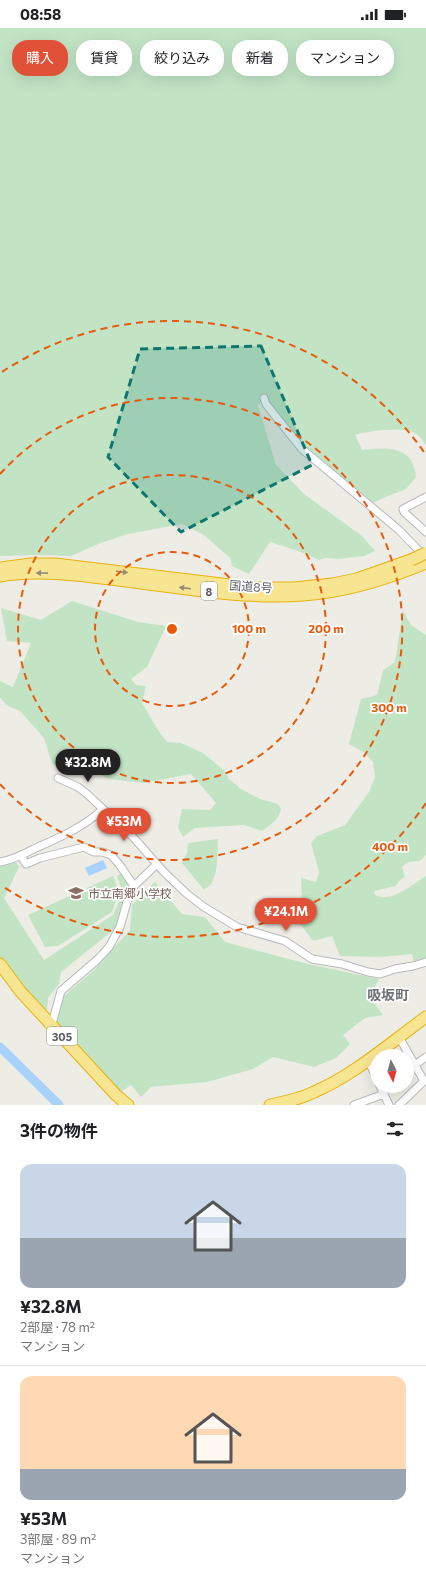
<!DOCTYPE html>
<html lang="ja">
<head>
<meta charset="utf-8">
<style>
  body { margin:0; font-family:Commissioner,"Noto Sans JP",sans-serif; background:#f2f2f2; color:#202124; height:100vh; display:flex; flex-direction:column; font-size:15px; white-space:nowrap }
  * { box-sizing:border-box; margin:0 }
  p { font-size:13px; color:#757577 }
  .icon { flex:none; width:22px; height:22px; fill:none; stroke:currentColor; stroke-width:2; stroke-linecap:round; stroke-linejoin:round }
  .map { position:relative; height:1077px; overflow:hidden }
  .details { display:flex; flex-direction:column; background:#fff; flex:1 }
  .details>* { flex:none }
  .hud { position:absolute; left:12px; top:12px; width:402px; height:36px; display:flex; gap:8px }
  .needle { width:26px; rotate:174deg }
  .buttons { position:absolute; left:370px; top:1021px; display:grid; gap:8px }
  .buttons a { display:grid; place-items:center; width:44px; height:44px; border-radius:50%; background:#fff; box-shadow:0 4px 16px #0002; font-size:20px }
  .price { position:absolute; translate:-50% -34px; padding:0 9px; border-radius:14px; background:#e15138; color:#fff; font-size:13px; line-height:26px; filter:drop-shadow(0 1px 2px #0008) }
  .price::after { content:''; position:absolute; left:50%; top:24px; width:12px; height:9px; margin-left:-6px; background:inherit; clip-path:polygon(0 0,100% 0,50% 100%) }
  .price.selected { background:#222; color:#fff }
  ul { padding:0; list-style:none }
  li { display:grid; align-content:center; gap:8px; height:212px; padding:0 20px }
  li+li { border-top:1px solid #e0e0e0 }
  li span { display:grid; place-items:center; height:124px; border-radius:12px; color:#555 }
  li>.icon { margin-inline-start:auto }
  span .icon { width:72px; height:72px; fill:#fffc; stroke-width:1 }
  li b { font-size:17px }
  h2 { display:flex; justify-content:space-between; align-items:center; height:48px; padding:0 20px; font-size:17px }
  .chip { padding:0 14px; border-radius:16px; background:#fff; box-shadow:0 4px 16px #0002; font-size:14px; line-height:36px }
  .chip.selected { background:#e15138; color:#fff }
  .status { display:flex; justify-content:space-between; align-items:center; height:28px; padding:0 20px; background:#fff; direction:ltr }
  .status svg { height:11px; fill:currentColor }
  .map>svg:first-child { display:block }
  .green { fill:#c2e4c5 }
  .water { fill:#a8d1fb }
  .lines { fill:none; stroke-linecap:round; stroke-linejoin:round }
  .river { stroke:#a8d1fb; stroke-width:9 }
  .minor-casing { stroke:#b7b9be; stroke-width:9 }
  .highway-casing { stroke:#e7b20b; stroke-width:13 }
  .minor { stroke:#fff; stroke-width:7 }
  .highway { stroke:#f8e592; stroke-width:11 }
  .highway-bridge-casing { stroke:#e7b20b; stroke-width:13; stroke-linecap:butt }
  .highway-bridge { stroke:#f8e592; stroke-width:11 }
  .oneway { fill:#938e74 }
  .marked { fill:#0f766e; fill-opacity:0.2; stroke:#0f766e; stroke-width:3; stroke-dasharray:8 5; stroke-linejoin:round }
  .ring { fill:none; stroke:#e8590c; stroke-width:2; stroke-dasharray:7 5 }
  .labels { text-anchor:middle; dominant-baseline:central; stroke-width:3.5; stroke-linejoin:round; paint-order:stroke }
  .shield { fill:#fff; stroke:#8d8f92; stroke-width:1 }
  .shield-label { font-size:11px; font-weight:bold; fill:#5c5f64 }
  .street-label { font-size:12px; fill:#5c5f64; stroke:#fff }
  .education-label { font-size:12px; fill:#785e54; stroke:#fff; text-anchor:start }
  .quarter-label { font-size:14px; font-weight:bold; fill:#6d7176; stroke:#fff }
  .centre { fill:#e8590c; stroke:#fff; stroke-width:2 }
  .ring-label { font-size:12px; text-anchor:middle; font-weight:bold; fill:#e8590c; stroke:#fff; stroke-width:3.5; stroke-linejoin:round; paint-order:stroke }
</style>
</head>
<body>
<div class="status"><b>08:58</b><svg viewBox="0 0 49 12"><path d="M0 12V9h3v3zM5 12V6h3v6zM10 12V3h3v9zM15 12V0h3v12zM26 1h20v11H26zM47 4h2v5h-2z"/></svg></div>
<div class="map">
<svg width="426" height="1077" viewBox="0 0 426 1077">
  <rect width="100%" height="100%" fill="#eeede5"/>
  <path class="green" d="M0,0H426V417C423,413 419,407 415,405C404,398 368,403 355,407L362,422C386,419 414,417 416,449L406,461L381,471L373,475L349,460L315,430L262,374L258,377L276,437L280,441L304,466L362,508L375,523L364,528L338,531L326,530L319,532L301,524L270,514L249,546L232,538L230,530L204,507L182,496L128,506L98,516L71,528L37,527L0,528Z
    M72,573L138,594L166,598L147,639L131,651L136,657L146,658L142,675C150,688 157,702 167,714L181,715L203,725L225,743L229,751L241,761L260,771L278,776L281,781C279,792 270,797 262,803L244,797L195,800L183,809L178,799L182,781L210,782L216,775L191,746L144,755L108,751L99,745L90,725L71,737L52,736L44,710L20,683L6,677L0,669V653L13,659L31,615L7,613L1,580L41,592Z
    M403,582L411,597L426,607V827L420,833L409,834L402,839L405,849L399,853L396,858L374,863L375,867C393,875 411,857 426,848V930L414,934L412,926L381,929L340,928L332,908L313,913L288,880L302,869L301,850L316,854L319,844L311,815L317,808L345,797L369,764L375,749L373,734L365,725L349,716L361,671L377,667L383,642L395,634Z
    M218,811C217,825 219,844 211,856C210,858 206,860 204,862L182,835L187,825L188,815Z
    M16,834L19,839L4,870L44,932L113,887L123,865L117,848L121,845L130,858L116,900L61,944L59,956L48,970L47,987L0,934V839Z
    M113,848L119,863L112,884L58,918L45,919L28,887Z
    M155,854L182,886L205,889L225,914L308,936L379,951L369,968L383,987L365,990L343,1007L350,1016L336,1030L314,1039L273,1029L253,1041L207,1054L151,1059L141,1069L131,1057L119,1065L90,1030L55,995L64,968L93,943L130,902L132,877Z"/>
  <path class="water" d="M103,832L107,840L89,848L85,840Z"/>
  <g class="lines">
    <path class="river" d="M0,1019L59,1077"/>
    <g class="minor-casing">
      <path id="minor" d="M264,370L266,376L273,385L302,421L399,502L425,529
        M426,469L403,481L404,484L426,504
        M58,750L78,759L87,766L133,809L164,844L187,866L204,879L237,899L285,913L312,931L342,936L368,944L380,946L395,941L413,938L426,934
        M21,828L26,836L40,830L84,819L94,824H102L111,827L119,836L134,858
        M0,834C14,832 25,825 38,819C61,809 83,799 102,782
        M48,993L53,992L61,963L97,932L109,919L120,899L127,874L134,858L157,836
        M399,1009L424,1053L399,1077
        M368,1032L377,1051
        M416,1036L426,1029
        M380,1058L389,1077
        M354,1077L384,1066"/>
    </g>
    <g class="highway-casing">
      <path id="highway" d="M0,540L31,536H55L256,560H294L332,556L357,551L411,532
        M0,548C42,541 84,548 126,553C190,561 264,575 328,564C362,559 394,548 426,535
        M0,936L20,963L116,1067L128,1077
        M270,1077C285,1074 300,1071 314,1064C354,1047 390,1015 426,989"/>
    </g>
    <use href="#minor" class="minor"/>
    <use href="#highway" class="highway"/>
    <g class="highway-bridge-casing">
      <path id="highway-bridge" d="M411,532L426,525"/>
    </g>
    <use href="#highway-bridge" class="highway-bridge"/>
  </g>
  <defs><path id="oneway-solid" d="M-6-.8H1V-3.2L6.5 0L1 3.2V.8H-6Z"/></defs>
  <g class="oneway">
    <use href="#oneway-solid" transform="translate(122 544) rotate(7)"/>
    <use href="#oneway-solid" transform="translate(42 545) rotate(-179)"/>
    <use href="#oneway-solid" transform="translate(185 560) rotate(-173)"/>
  </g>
  <path class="marked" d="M261,318L312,437L181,504L108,429L140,321Z"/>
  <g class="ring">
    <circle cx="172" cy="601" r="77"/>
    <circle cx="172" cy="601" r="154"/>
    <path d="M0 446A231 231 0 1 1 0 756"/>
    <path d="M426 775A308 308 0 0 1 2 858M2 344A308 308 0 0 1 426 427"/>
  </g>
  <defs>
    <g id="school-bare" transform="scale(1.2)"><path d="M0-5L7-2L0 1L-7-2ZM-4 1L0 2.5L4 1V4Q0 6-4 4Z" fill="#8d6e63" stroke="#fff" stroke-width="2.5" paint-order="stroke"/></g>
  </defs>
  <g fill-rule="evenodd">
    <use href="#school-bare" x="76" y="865"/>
  </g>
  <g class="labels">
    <g class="shield">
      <rect x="201" y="554" width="16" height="18" rx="3"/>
      <rect x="47" y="999" width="30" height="18" rx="3"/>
    </g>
    <g class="shield-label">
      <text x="209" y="563">8</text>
      <text x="62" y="1008">305</text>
    </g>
    <g class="street-label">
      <text transform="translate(251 558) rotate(4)">国道8号</text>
    </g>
    <g class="education-label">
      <text x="88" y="865">市立南郷小学校</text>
    </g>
    <g class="quarter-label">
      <text x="388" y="966">吸坂町</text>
    </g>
  </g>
  <circle cx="172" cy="601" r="6" class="centre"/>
  <g class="ring-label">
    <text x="249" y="605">100 m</text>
    <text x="326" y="605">200 m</text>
    <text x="389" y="684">300 m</text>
    <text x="390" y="823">400 m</text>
  </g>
</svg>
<div class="buttons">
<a><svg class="needle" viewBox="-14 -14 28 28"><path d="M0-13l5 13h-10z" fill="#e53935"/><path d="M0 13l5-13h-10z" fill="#757577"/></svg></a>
</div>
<b class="price selected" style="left:88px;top:755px">¥32.8M</b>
<b class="price" style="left:124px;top:814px">¥53M</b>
<b class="price" style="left:286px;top:904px">¥24.1M</b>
<div class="hud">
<a class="chip selected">購入</a>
<a class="chip">賃貸</a>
<a class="chip">絞り込み</a>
<a class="chip">新着</a>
<a class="chip">マンション</a>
</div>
</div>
<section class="details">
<h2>3件の物件<svg class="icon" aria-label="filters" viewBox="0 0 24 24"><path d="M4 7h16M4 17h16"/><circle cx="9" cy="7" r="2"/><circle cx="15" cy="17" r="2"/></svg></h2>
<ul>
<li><span style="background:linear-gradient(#c9d6e8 60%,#9aa5b1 0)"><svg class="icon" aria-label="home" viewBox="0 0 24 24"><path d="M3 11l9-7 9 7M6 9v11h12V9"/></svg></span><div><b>¥32.8M</b><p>2部屋 · 78 m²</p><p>マンション</p></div></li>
<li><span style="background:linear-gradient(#ffd9b3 75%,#9aa5b1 0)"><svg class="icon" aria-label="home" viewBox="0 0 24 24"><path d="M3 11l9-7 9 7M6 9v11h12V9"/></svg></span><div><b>¥53M</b><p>3部屋 · 89 m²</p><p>マンション</p></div></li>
</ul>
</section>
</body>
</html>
